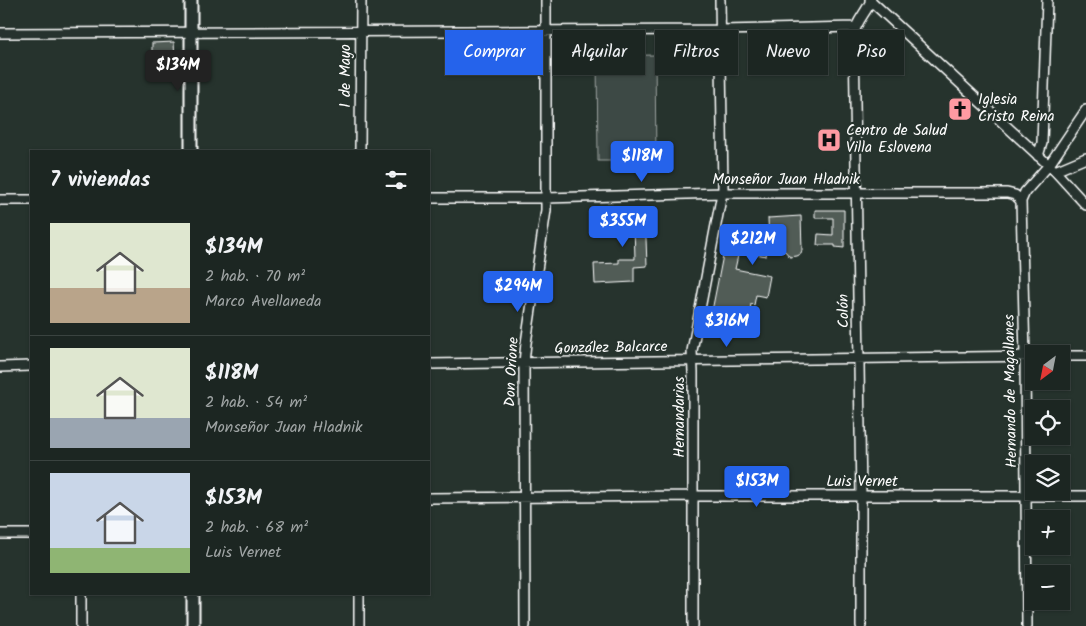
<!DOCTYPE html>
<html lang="es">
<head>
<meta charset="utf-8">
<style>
  body { margin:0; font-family:Kalam,sans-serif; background:#252e2a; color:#f1f3f6; height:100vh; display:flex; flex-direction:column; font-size:19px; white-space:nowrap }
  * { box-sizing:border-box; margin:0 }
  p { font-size:16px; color:#a0a5a5 }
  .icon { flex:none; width:28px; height:28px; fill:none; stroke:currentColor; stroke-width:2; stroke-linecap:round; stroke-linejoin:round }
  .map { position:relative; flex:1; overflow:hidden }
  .side { position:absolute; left:30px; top:150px; width:400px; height:445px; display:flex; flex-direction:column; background:#1c2622; border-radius:0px; box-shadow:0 1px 4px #0004,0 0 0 1px #3a4340 }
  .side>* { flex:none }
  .hud { position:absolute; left:445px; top:30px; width:475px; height:45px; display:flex; gap:10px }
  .needle { width:32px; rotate:212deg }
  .fabs { position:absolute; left:1025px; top:345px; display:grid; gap:10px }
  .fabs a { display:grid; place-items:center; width:45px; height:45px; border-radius:0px; background:#1c2622; box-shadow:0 1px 4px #0004,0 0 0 1px #3a4340; font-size:25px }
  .price { position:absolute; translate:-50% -42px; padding:0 11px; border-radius:5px; background:#2563eb; color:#fff; font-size:16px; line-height:32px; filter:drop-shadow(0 1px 2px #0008) }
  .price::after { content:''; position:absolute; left:50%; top:30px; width:15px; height:11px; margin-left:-8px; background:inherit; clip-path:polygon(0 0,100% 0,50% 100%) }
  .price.active { background:#222; color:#fff }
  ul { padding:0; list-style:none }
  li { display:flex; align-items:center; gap:15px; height:125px; padding:0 20px }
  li+li { border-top:1px solid #3a4340 }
  li span { display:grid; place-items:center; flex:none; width:140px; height:100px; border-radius:0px; color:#555 }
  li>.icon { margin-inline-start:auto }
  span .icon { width:60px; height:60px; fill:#fffc; stroke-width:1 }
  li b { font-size:21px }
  h2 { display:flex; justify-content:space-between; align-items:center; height:60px; padding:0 20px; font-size:21px }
  .tag { padding:0 18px; border-radius:0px; background:#1c2622; box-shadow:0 1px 4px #0004,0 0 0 1px #3a4340; font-size:18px; line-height:45px }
  .tag.active { background:#2563eb; color:#fff }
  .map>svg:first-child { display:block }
  .pitch { fill:#3e4944; stroke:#9ea4a2 }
  .building { fill:#515c57; stroke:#fff }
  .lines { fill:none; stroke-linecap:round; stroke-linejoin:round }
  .minor-casing { stroke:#fff; stroke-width:12 }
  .tertiary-casing { stroke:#fff; stroke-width:15 }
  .minor { stroke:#26332d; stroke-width:9 }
  .tertiary { stroke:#26332d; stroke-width:11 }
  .labels { text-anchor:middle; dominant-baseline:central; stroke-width:4.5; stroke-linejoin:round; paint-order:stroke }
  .street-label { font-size:15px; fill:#fff; stroke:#26332d }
  .poi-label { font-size:15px; fill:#fff; stroke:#26332d; text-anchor:start }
</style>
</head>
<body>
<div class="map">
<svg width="1086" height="626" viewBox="0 0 1086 626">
  <rect width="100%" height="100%" fill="#26332d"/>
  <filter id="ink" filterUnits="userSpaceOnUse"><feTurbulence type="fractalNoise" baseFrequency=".02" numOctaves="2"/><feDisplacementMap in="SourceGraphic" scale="10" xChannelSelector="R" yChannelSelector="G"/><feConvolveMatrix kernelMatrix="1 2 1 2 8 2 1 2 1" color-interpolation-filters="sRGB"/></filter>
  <g filter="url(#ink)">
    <path class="pitch" d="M655,55L656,161H598L597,56Z"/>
    <path class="building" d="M174,42L175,61L164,62V52L152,53V43Z
      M815,210H844V248L835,247V245H817L818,234L833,235V218H815Z
      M645,211L647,266L634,267V282L595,284L594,264L619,263V259H635L634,224L596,225L595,213Z
      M801,216L802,250L801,254L797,256L790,257L785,251H767L766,256L739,251L735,269L770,276L766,297L756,295L754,305L751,304L749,316L731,312L730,315L712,311L727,235L769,243L768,218Z"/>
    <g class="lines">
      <g class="minor-casing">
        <path id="minor" d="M870,0L1055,171L1086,205
          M0,33L721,30L855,27
          M360,151L361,0
          M1038,156L1042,143L1047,0
          M1055,171L1086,158
          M429,198H546L722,193H1007L1015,195L1021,201
          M0,200H31
          M1061,356H1086
          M429,364L1034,356
          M0,367L31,366
          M429,498L694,496H1086
          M0,534H31
          M81,594V626
          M359,594V626
          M525,626L524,363L526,343L546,210V0
          M693,626V372L692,351L723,188L720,0
          M861,626V496L854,34C856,21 867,12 871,0
          M1027,626L1025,356L1021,201L1025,192L1049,165L1086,110"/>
      </g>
      <g class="tertiary-casing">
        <path id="tertiary" d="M191,0V151
          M193,594V626"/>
      </g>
      <use href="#minor" class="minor"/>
      <use href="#tertiary" class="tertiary"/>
    </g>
  </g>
  <defs>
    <g id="church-square" transform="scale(1.25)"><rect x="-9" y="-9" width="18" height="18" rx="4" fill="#ff9aa2" stroke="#26332d"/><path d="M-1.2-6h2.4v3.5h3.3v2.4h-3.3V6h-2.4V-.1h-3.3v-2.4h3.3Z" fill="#111"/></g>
    <g id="hospital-square" transform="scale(1.25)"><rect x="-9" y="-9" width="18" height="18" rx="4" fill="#ff9aa2" stroke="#26332d"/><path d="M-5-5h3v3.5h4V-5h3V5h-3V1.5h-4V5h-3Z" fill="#111"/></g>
  </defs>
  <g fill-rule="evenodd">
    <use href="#church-square" x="960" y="109"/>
    <use href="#hospital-square" x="829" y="140"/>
  </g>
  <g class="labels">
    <g class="street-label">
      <text transform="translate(346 76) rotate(-90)">1 de Mayo</text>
      <text x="786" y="180">Monseñor Juan Hladnik</text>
      <text transform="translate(844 311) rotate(-91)">Colón</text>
      <text transform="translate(611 348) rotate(-1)">González Balcarce</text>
      <text transform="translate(512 372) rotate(-87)">Don Orione</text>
      <text transform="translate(1011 391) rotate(-91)">Hernando de Magallanes</text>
      <text transform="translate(680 417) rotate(-90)">Hernandarias</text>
      <text x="862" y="482">Luis Vernet</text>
    </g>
    <g class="poi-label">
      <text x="978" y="100">Iglesia<tspan x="978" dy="17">Cristo Reina</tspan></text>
      <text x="846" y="131">Centro de Salud<tspan x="846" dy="17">Villa Eslovena</tspan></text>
    </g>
  </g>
</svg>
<div class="fabs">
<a><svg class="needle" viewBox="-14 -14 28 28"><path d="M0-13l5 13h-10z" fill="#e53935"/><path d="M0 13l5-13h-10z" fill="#a0a5a5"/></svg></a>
<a><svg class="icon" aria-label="locate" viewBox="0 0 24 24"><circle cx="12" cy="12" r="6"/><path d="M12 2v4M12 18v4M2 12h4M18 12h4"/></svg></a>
<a><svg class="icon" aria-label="layers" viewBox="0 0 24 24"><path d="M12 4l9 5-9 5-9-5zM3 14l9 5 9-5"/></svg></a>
<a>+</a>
<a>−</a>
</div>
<b class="price active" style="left:178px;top:92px">$134M</b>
<b class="price" style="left:642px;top:183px">$118M</b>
<b class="price" style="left:623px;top:248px">$355M</b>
<b class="price" style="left:753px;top:266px">$212M</b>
<b class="price" style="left:518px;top:313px">$294M</b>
<b class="price" style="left:727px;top:348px">$316M</b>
<b class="price" style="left:757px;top:508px">$153M</b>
<div class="hud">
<a class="tag active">Comprar</a>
<a class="tag">Alquilar</a>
<a class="tag">Filtros</a>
<a class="tag">Nuevo</a>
<a class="tag">Piso</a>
</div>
<section class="side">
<h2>7 viviendas<svg class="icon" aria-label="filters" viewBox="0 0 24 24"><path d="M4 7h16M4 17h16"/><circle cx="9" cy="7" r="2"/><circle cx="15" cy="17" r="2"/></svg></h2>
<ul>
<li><span style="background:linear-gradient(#dfe7d0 65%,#b9a48a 0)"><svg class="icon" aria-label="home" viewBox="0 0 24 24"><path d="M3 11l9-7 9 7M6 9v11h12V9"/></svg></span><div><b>$134M</b><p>2 hab. · 70 m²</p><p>Marco Avellaneda</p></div></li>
<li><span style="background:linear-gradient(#dfe7d0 70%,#9aa5b1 0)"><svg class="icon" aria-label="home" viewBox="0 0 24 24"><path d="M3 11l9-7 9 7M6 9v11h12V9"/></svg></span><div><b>$118M</b><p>2 hab. · 54 m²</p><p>Monseñor Juan Hladnik</p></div></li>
<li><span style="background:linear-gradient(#c9d6e8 75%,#8fb573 0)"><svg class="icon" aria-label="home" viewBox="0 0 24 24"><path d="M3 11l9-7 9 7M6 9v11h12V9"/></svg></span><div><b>$153M</b><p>2 hab. · 68 m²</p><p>Luis Vernet</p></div></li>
</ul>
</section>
</div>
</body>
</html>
